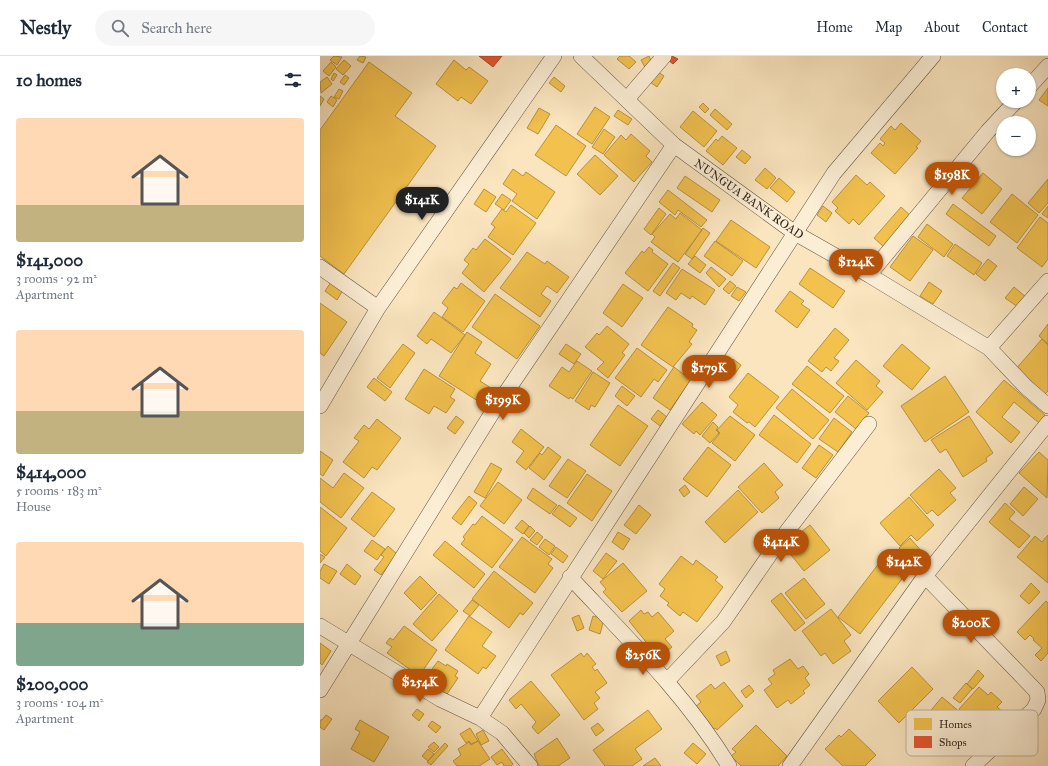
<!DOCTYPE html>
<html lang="en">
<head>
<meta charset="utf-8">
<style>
  body { margin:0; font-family:"IM FELL Great Primer",serif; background:#f6f6f7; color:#1f2937; height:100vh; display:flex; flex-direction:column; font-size:15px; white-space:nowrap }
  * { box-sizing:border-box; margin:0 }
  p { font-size:13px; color:#747a83 }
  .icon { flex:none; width:22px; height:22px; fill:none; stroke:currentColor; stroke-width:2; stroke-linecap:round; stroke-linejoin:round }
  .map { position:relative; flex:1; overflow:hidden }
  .side { display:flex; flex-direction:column; background:#fff; width:320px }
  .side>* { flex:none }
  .controls { position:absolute; left:676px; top:12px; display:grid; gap:8px }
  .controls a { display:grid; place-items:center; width:40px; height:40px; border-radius:50%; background:#fff; box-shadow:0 1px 3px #0004; font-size:20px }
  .price { position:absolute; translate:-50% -34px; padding:0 9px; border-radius:14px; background:#b45309; color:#fff; font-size:13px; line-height:26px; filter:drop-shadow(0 1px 2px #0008) }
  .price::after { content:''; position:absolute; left:50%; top:24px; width:12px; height:9px; margin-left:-6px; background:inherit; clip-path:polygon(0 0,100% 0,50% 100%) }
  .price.selected { background:#222; color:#fff }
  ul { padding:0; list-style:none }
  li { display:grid; align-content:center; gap:8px; height:212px; padding:0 16px }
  li span { display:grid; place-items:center; height:124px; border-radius:4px; color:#555 }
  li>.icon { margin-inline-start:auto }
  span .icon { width:72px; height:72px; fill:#fffc; stroke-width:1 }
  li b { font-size:17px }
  h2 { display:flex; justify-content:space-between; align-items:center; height:48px; padding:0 16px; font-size:17px }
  header { display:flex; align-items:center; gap:24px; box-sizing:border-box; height:56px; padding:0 20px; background:#fff; border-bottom:1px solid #e0e1e3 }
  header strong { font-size:19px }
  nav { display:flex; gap:22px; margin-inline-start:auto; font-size:14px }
  .search { width:280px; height:36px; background:#f6f6f7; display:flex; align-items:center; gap:10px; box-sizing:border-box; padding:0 14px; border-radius:22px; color:#747a83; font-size:15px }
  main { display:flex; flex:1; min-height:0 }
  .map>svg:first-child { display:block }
  .homes { fill:#f2c14e; stroke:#b8923f }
  .shops { fill:#e4572e; stroke:#ae4828 }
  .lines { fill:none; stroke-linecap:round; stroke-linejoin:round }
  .minor-casing { stroke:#625644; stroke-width:16 }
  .minor { stroke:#fceed5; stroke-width:15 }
  .labels { text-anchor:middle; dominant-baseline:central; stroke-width:4; stroke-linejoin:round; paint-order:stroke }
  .street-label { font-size:12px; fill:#2f261b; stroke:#fceed5 }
  .key { fill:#fceed5; stroke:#beb29d; stroke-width:1 }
  .key-label { font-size:11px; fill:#2f261b }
</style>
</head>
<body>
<header>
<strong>Nestly</strong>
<div class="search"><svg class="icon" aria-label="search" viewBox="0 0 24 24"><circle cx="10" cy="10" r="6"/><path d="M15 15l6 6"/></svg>Search here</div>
<nav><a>Home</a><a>Map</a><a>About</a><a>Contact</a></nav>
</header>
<main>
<section class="side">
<h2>10 homes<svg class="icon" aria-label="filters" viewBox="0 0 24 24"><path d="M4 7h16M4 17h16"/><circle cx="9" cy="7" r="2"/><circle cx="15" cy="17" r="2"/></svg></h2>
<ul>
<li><span style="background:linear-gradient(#ffd9b3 70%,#c2b280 0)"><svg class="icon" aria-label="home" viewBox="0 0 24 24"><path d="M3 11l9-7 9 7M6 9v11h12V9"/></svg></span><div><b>$141,000</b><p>3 rooms · 92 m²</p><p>Apartment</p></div></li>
<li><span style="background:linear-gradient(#ffd9b3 65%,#c2b280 0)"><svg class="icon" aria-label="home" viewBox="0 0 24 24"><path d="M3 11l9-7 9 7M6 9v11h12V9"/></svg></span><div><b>$414,000</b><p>5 rooms · 183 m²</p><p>House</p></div></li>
<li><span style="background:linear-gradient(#ffd9b3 65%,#7fa58c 0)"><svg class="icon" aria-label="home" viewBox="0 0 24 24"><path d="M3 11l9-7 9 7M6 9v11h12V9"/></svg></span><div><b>$200,000</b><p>3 rooms · 104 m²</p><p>Apartment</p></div></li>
</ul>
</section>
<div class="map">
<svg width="728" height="710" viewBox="0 0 728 710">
  <rect width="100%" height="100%" fill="#fae5bf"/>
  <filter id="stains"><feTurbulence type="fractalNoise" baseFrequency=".005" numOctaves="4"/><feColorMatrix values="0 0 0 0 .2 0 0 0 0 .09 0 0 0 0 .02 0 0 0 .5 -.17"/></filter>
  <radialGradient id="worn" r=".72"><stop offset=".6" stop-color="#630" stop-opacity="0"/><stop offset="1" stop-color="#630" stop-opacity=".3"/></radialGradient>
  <path class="homes" d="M14,0L22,1L17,9L10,4Z
    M40,0L46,1L43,7L37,4Z
    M300,0H309L316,6L309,13L297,3Z
    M329,0L333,10L326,13L321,4Z
    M24,4L31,10L23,19L16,13Z
    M134,4L146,14L149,11L168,25L151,48L141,41L138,45L116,28Z
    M11,6L16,11L9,20L3,15Z
    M49,6L92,37L75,60L116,90L24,218L0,200V74Z
    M338,16L344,20L337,31L330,26Z
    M14,17L17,19L13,25L11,23Z
    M25,19L29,22L24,29L20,26Z
    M7,21L12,28L1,37L0,26Z
    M234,21L245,30L241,36L229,27Z
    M728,32V50L719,44Z
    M19,33L23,35L19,43L14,41Z
    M0,40L4,43L0,50Z
    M11,40L17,44L13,51L7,46Z
    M383,47L389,53L385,57L379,51Z
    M275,51L290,61L272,88L257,78Z
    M219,52L230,58L218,78L207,72Z
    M395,53L412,68L407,74L390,59Z
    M298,54L312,63L308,69L294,60Z
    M373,55L397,75L384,91L360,71Z
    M581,67L601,85L596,91L598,92L575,118L551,97L560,87L563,90L565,87L560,83L571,70L575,74Z
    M236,69L266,90L246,120L215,99Z
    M284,73L295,81L283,98L272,91Z
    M311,78L330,95L326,100L332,106L314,126L284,99L301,79L306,84Z
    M402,80L417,92L403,109L386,95L396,83L398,85Z
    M422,94L431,101L425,108L416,101Z
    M275,99L298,120L280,139L257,118Z
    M445,112L456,122L447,133L435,124Z
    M193,113L203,120L206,116L235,136L217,163L192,145L197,138L183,128Z
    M663,117L682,133L662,158L642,142Z
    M536,119L547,129L550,126L565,140L539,169L533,163L529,168L515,155L518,152L512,146Z
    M365,120L400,144L392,156L357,132Z
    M459,122L475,136L467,146L450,132Z
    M728,123V147L719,157L708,147Z
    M164,133L176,141L166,156L154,148Z
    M348,134L387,164L381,171L358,154L355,159L339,146Z
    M182,138L191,144L184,154L175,148Z
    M692,138L718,159L697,187L670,166Z
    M633,148L676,180L669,190L626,158Z
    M191,149L216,167L193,199L168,181L175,171L171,168L182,153L186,156Z
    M503,150L512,157L506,166L497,159Z
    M728,150V162L722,158Z
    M581,151L592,161L565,192L554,182Z
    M339,152L346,158L331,179L324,173Z
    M360,157L382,174L358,206L331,186L335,181L332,178L350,158L356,163Z
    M720,161L728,167V203L722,211L697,192Z
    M411,164L450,191L436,212L396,185Z
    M607,168L633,188L624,201L598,181Z
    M383,172L390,177L372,203L365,198Z
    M593,180L613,194L590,225L570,211Z
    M165,183L191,203L164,236L142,217L149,208L144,204L153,192L156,194Z
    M395,185L423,205L412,220L384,200Z
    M635,188L662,207L654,219L627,200Z
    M329,191L333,194L332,196L348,208L328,235L305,217L322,195L324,197Z
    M207,196L225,208L227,205L249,221L237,237L227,230L221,238L231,245L220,261L180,232Z
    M375,200L386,209L380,217L368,208Z
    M668,203L677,210L665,225L656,218Z
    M353,207L360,212L340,240L333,235Z
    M391,211L406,223L399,231L386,217Z
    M490,212L525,235L513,252L479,228Z
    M362,213L395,234L385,249L372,240L370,243L361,237L356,244L346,237Z
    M410,225L416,230L409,238L403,233Z
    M11,226L23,234L17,244L5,235Z
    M609,226L622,235L613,248L600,240Z
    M141,227L165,245L143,276L122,261L128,252L122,247L134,231L137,233Z
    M303,228L323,242L302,271L283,257Z
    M417,231L426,236L419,245L411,240Z
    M694,231L706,241L698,251L685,242Z
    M470,235L484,245L481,248L490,254L477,272L455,255Z
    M175,238L220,270L197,303L152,271Z
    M0,247L27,266L4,300L0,297Z
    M348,251L373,268L372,271L377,274L369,286L372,288L353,311L321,289Z
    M114,256L145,279L131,297L111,283L107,288L97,280Z
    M728,268V288L719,280Z
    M287,270L309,288L302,297L305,299L288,322L277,313L284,306L265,291L277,277L279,279Z
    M515,272L529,284L514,302L519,305L511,315L506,311L502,316L488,305Z
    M147,276L162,286L155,297L171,308L160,325L174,334L164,349L119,320Z
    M722,283L728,289V335L724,339L695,314Z
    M83,288L95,297L70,332L57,322Z
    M246,288L261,298L254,308L239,298Z
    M582,288L610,312L592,334L563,310Z
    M317,292L347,314L338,326L334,323L321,341L295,322Z
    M413,303L421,309L414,319L406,314Z
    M536,304L560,325L556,330L563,336L547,354L516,327Z
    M257,305L272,315L253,343L250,341L249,343L229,330L242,311L249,316Z
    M487,310L524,340L510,357L472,328Z
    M354,311L371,324L350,354L333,342Z
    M104,313L135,333L130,341L135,344L126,357L114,350L109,358L85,343Z
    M273,316L290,327L275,351L271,349L269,354L255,345Z
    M428,317L459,341L435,371L429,366L427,367L413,356L418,349L409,341Z
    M625,320L649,356L605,386L581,350Z
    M54,322L72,336L65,345L47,331Z
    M684,324L725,359L719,367L694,346L682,361L700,376L691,387L656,356Z
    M302,330L315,340L307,350L295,340Z
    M472,333L509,364L493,383L456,352Z
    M528,340L549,357L536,373L515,356Z
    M382,346L397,359L380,379L376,375L374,378L362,368Z
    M298,349L328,370L300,410L270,389Z
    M338,354L347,361L340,370L331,363Z
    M454,359L491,388L477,407L439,379Z
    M136,360L144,366L135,378L127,372Z
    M410,360L435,379L415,405L392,387L400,377L397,374Z
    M649,360L673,397L666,402L667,405L643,421L626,393L620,397L611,384Z
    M514,362L532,376L518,396L499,383Z
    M57,363L81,382L57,414L52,411L44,422L23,406L39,385L34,382L44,369L49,373Z
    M393,366L398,371L396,374L399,377L390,387L382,380Z
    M201,373L224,391L206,414L196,406L204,395L192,386Z
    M499,389L513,399L496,422L482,412Z
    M228,391L241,401L224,424L209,412L220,397L222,399Z
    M388,391L411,409L387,441L363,423Z
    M0,395L13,404L3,420L0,418Z
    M719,396L728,404L727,442L699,417Z
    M248,403L266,415L247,442L229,430Z
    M171,407L182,413L165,442L154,436Z
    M444,407L463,429L455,436L459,442L442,457L418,431Z
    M619,413L636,432L630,437L636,444L618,460L612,454L607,458L590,439Z
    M24,417L44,432L21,462L0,446V422L13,432Z
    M267,418L292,435L272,465L247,447Z
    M178,426L202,444L184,468L160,450Z
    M365,429L370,436L364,441L359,434Z
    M704,431L718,443L703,460L690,448Z
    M213,432L237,449L230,458L207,442Z
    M418,434L438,456L405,487L385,466Z
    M52,436L75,453L54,481L31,463Z
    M149,440L157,447L141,469L132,462Z
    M589,441L614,469L597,485L591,479L580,490L560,467Z
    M685,447L695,456L689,463L710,480L699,492L669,466Z
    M239,449L257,462L250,471L232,458Z
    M319,449L331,459L316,478L304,469Z
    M0,451L27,472L6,500L0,495Z
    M162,460L193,484L172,512L141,488L145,483L143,481L153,468L155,469Z
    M202,464L209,470L203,478L195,472Z
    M490,469L510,494L484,515L468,495L478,483L476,480Z
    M210,470L215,475L209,482L204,477Z
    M217,476L223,481L217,489L210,484Z
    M298,476L310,483L303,494L292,486Z
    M728,479V527L697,501L715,480L722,486Z
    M202,481L232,503L228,508L233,512L215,537L179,511Z
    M590,482L610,505L599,515L579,492Z
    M225,483L235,490L229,499L219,491Z
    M52,484L65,493L57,504L44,495Z
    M125,485L165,518L154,532L113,499Z
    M68,490L77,498L61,519L54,514L64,501L61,499Z
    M236,491L248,500L243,507L231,498Z
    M286,497L297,505L283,523L273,515Z
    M0,498L5,501L0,507Z
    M566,498L588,515L540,578L518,561Z
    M361,500L373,509L376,504L398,521L395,524L403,531L377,566L363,556L360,560L347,549L349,547L340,540L345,533L339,528Z
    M303,507L327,535L302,556L283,536L286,533L280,526Z
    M4,508L17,515L9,528L0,522V515Z
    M27,508L41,520L35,529L20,518Z
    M174,515L213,547L203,559L200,557L189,572L152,543Z
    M100,520L117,537L101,554L84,537Z
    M484,522L505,548L486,563L465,537Z
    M711,527L720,536L709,548L700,540Z
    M461,537L485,567L475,575L451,545Z
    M119,538L138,555L112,585L93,568Z
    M152,544L159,549L150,560L143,555Z
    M726,545L728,547V597L721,605L715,599L722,592L713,584L714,583L710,579L705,584L697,576Z
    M511,553L531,579L524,585L531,595L513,608L505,597L501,600L482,575Z
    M321,554L324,558L328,556L332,561L338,556L354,575L345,583L352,591L339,602L309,565Z
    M259,559L264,572L257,575L252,562Z
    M149,560L172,576L162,590L176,600L166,613L163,611L158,618L125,594Z
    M273,560L284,563L280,578L269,574Z
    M84,570L117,594L99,620L67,597L72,591L66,587L70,582L73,584Z
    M0,587L11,595L2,609L0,607Z
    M406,595L410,605L401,610L396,600Z
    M261,597L264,601L267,597L276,608L272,611L275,615L277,613L287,627L275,636L280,642L274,647L278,653L264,664L231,619Z
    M470,603L478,613L483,610L489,618L485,622L490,629L483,635L485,637L471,648L468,644L457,652L444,634L452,628L448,623L455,618L453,614Z
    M118,605L126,610L127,608L138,615L135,620L138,622L125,641L103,625Z
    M592,611L613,633L579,667L558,645Z
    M658,614L664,620L653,633L647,628Z
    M211,625L240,659L218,678L212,671L216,666L201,648L196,653L189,644Z
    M404,626L423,650L397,674L395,672L392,674L375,651L381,646L376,640L391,628L395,633Z
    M646,627L652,633L640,647L633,642Z
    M429,629L434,635L426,642L421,635Z
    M659,631L668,639L671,636L682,646L677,651L683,656L664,677L639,653Z
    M622,641L655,669L635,693L629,688L623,694L597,671Z
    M97,653L104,658L99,665L92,659Z
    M328,654L342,673L315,693L322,703L312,710H285L273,694Z
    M6,659L12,663L4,674L0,671V664H2Z
    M40,664L69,681L54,706L31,693L40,676L35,673Z
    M112,665L121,671L116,677L108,670Z
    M278,667L284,674L276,680L271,672Z
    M436,669L467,700L458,710H421L411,700L416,696L412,693Z
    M150,672L158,685L151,688L149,685L146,687L140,678Z
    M529,673L556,699L545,710H523L505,693L519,679L521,681Z
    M163,674L169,685L161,689L156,678Z
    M237,682L250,702L238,710H219L214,698Z
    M158,685L170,703L159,710H137L133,705L141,699L138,693L149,686L151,689Z
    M114,686L119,691L114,696L108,691Z
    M125,687L128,690L111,709L107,706Z
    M373,687L386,698L377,708L364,697Z
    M108,693L114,698L108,705L102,700Z
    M182,693L193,708L191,710H184L182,706L177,709L171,701Z
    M335,702L341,710H323Z"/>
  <path class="shops" d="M159,0H182L173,11Z
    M352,0L358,3L353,8L348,4Z"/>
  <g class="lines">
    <g class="minor-casing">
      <path id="minor" d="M261,0L354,89L475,177L549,219L669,292L706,331L728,350
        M709,31L728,10
        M307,43L344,0
        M0,211L58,252
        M549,219L668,75L696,45
        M669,292L728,225
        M0,350L58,252L234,0
        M605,520L717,636L718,644L714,653L653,710
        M250,521C306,581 366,639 409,710
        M0,570L120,643L160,662L182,677L210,710
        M347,625L403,566L455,491L549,368
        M0,634L172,357L354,89
        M160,662L514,117L613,0
        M470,710L605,520L728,367"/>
    </g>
    <use href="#minor" class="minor"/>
  </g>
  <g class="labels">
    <g class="street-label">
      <text transform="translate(429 143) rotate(35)">NUNGUA BANK ROAD</text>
    </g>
  </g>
  <rect x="586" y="654" width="132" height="46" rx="6" class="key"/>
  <rect x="594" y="662" width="18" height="12" fill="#f2c14e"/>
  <rect x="594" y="680" width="18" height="12" fill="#e4572e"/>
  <g class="key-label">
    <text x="619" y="672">Homes</text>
    <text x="619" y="690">Shops</text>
  </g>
  <rect width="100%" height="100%" filter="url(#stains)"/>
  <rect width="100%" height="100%" fill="url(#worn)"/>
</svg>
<div class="controls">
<a>+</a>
<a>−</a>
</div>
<b class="price" style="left:632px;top:140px">$198K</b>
<b class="price selected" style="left:102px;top:165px">$141K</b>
<b class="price" style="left:536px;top:227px">$124K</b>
<b class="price" style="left:389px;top:333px">$179K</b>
<b class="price" style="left:183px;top:365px">$199K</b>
<b class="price" style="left:461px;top:507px">$414K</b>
<b class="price" style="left:584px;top:527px">$142K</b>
<b class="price" style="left:651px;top:588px">$200K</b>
<b class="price" style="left:323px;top:620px">$256K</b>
<b class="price" style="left:100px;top:647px">$254K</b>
</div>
</main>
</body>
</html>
